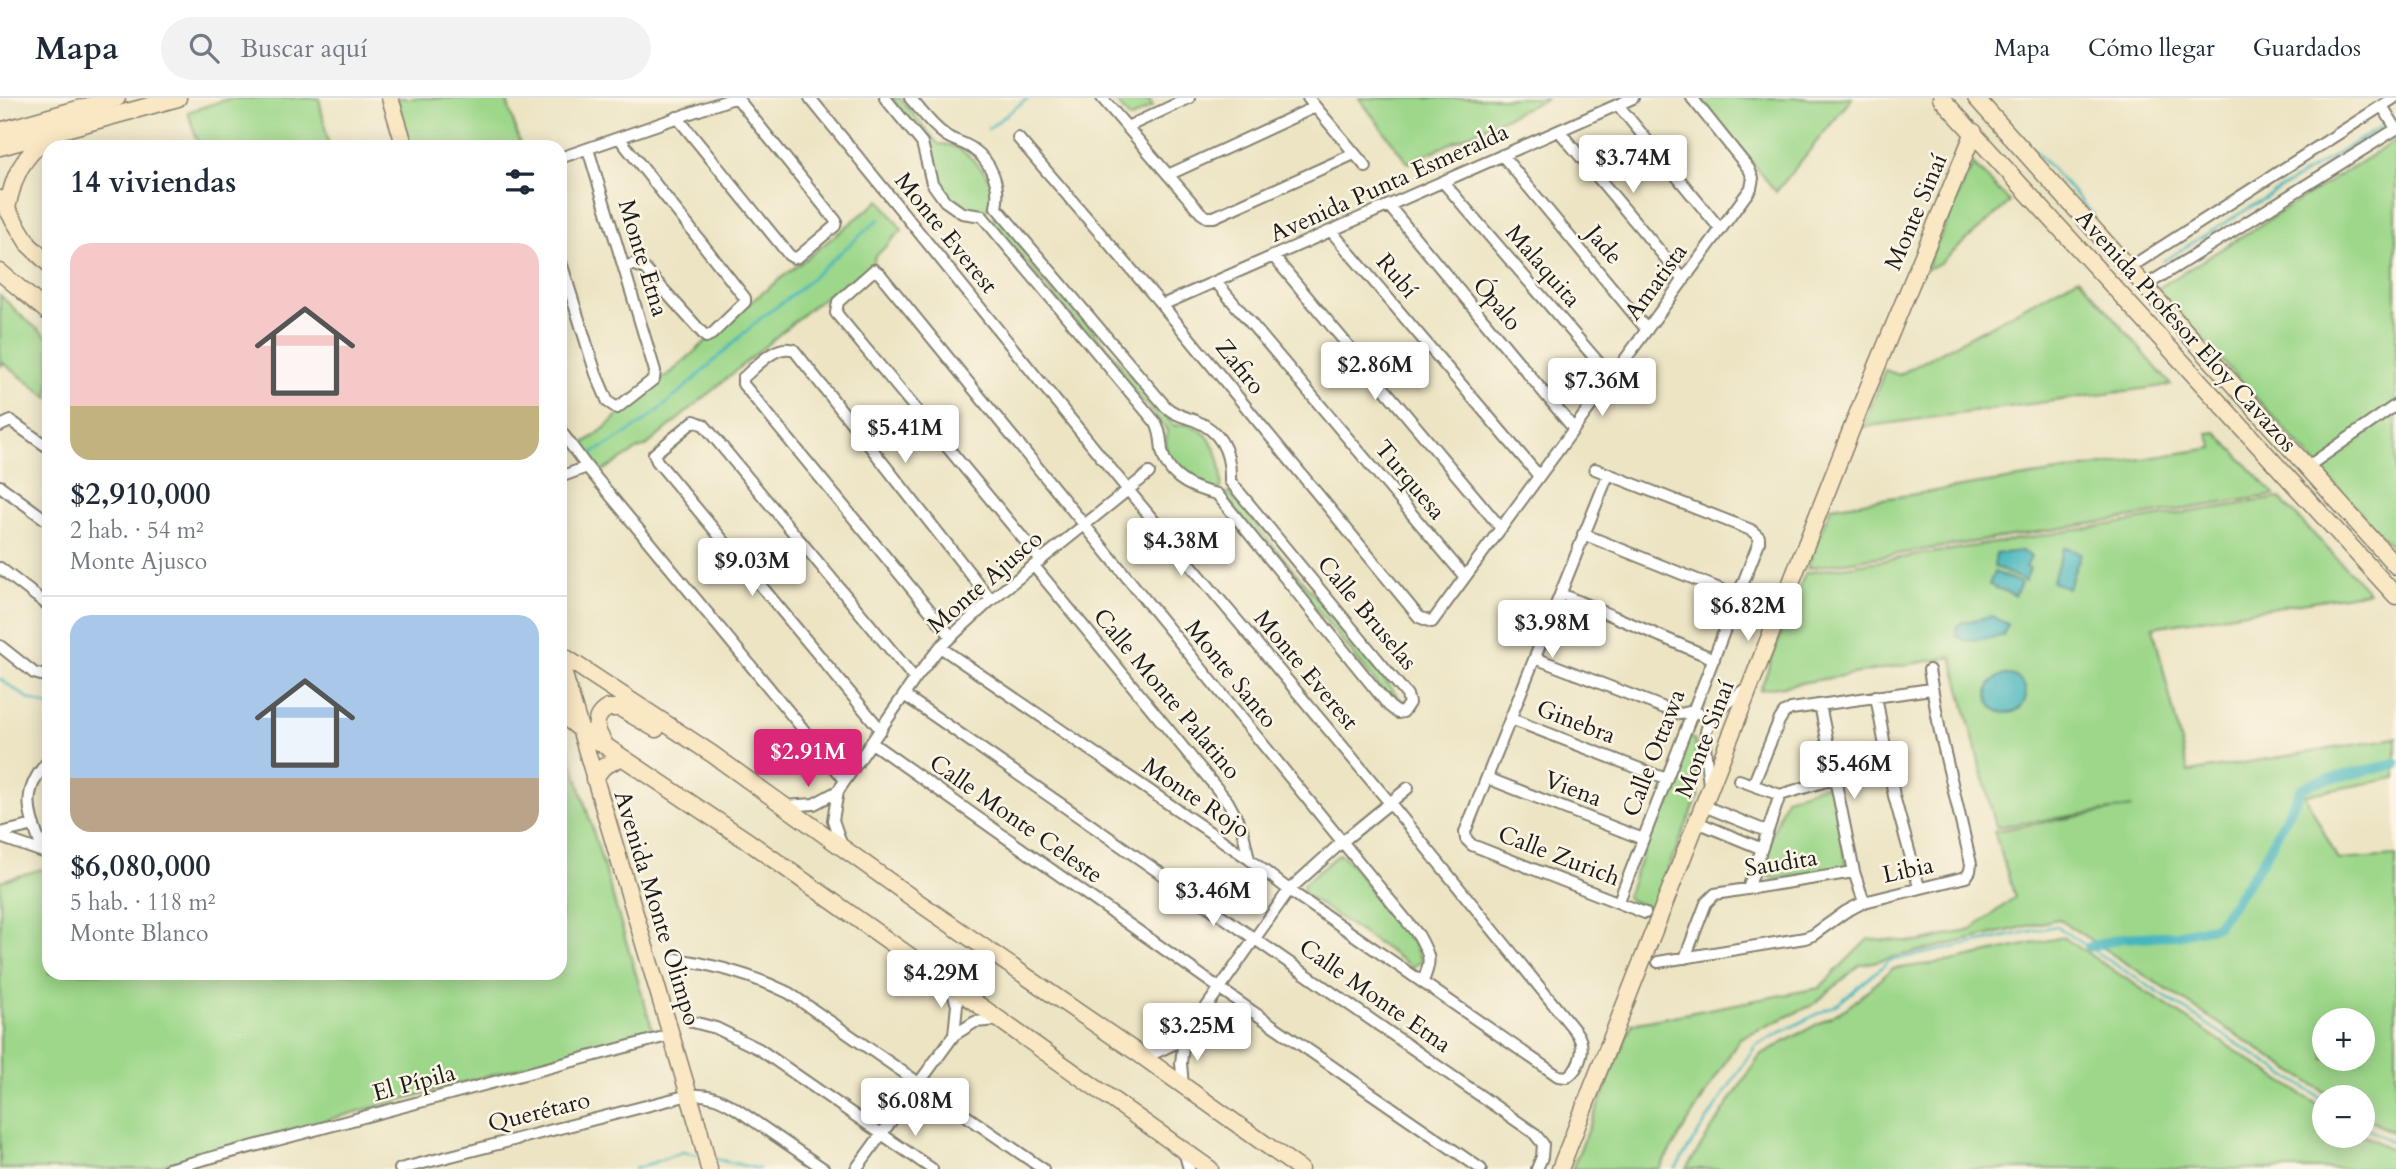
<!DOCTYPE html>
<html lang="es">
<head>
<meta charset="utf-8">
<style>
  body { margin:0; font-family:Cardo,serif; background:#f2f2f3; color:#1f2937; height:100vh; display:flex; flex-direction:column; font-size:26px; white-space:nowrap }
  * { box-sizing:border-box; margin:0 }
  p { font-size:23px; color:#747a83 }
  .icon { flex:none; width:38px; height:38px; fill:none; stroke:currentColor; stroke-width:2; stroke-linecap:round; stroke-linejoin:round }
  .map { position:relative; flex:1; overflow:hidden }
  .side { position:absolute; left:42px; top:42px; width:525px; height:840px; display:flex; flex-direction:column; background:#fff; border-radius:21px; box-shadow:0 4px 18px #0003 }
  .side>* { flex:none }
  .tools { position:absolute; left:2312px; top:910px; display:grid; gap:14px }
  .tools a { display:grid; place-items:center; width:63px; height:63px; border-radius:50%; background:#fff; box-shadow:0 4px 18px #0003; font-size:35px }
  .price { position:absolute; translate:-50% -60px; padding:0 16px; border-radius:7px; background:#fff; color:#222; font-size:23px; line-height:46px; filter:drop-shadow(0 2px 4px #0008) }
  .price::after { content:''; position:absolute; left:50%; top:42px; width:21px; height:16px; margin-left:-10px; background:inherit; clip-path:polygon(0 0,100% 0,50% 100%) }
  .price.selected { background:#db2777; color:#fff }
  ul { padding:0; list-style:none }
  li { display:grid; align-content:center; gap:14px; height:371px; padding:0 28px }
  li+li { border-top:2px solid #e0e1e3 }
  li span { display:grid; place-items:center; height:217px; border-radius:21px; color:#555 }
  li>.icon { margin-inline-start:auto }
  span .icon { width:126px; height:126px; fill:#fffc; stroke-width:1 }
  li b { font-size:30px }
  h2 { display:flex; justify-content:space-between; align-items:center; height:84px; padding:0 28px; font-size:30px }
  header { display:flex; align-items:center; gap:42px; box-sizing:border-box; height:98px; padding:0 35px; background:#fff; border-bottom:2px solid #e0e1e3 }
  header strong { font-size:33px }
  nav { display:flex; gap:38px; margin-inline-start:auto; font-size:24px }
  .search { width:490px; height:63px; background:#f2f2f3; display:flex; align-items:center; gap:18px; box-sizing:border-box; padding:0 24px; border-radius:38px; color:#747a83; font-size:26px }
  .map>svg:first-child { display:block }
  .green { fill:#9dd78a; stroke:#5c7a53; stroke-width:2; fill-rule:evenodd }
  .water { fill:#46b6bd; stroke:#31696c; stroke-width:2 }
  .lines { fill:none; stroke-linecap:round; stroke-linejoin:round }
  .stream { stroke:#46b6bd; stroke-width:2.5 }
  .canal { stroke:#46b6bd; stroke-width:10 }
  .street-casing { stroke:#848070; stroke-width:14 }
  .secondary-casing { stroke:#848070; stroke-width:19 }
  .street { stroke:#fff; stroke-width:10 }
  .secondary { stroke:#fae7c3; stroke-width:16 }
  .labels { text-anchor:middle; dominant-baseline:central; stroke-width:5; stroke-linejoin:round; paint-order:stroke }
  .street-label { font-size:24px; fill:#1c1c1c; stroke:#fcf5e5 }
</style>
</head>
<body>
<header>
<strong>Mapa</strong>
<div class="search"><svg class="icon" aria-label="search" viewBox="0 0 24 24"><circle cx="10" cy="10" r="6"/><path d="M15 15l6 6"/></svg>Buscar aquí</div>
<nav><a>Mapa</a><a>Cómo llegar</a><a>Guardados</a></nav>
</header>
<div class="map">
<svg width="2396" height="1071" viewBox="0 0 2396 1071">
  <rect width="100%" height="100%" fill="#fcf5e5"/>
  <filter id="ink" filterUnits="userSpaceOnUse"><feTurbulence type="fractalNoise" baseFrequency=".0143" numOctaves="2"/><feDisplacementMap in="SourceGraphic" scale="14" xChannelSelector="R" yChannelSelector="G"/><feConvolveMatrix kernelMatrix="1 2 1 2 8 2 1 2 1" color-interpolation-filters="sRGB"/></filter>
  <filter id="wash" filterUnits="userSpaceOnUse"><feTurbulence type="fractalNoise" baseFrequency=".00686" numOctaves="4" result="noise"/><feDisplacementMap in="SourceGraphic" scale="28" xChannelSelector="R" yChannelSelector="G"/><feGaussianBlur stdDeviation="1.57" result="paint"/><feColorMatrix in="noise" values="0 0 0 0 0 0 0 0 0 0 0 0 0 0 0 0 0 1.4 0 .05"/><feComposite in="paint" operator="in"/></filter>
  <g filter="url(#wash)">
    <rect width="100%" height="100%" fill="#ece4c3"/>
    <path class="green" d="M231,0H319L329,49H199L188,14Z
      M397,0H506L521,49H412Z
      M891,0H900L938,46C943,46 949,46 953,48C971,55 1008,91 988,110C973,125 943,99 937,85C931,70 931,63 931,48Z
      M1113,0H1147L1153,8L1130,21Z
      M1359,0H1548L1408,65Z
      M1700,0H1852L1776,94Z
      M2396,42V454L2157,191Z
      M1973,66L2010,104L1940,165L1925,172Z
      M880,102L902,132L874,160V166L814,207L645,349L640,350L601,374L579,349C589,341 602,334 610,325C626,309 643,286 666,279L747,207Z
      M995,118L999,119L1017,144L1174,328C1210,319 1225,364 1221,391C1202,394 1174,378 1167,360C1164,353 1167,340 1167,332L992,124V120Z
      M2079,179L2171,287L1863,329L1885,272L1899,277Z
      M0,197L25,221L49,240V300L3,265L0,269Z
      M2216,334L2275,397L1807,470L1831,409L2213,350L2208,335Z
      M1229,394L1401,602L1403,609L1398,612L1224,397Z
      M2279,400L2369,494L2153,529L2188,674L2396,640V680L2305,697L2338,762L2396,758V1036L2363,1019L2362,999H2332L2058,821L1860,867L1813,907L1740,940L1659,1071H1572L1632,926L1819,890L1868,841L1919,844L1971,832L2015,799L1994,733L2132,709L1996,729L1952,559L1760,592L1805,475ZM2324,922H2362V961H2324Z
      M560,633L564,636L653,933L148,1071H0V783L49,769V875H560Z
      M1688,638L1695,642L1698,699L1651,812L1626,800Z
      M1825,687L1831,690L1847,767L1844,770L1776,781L1767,778L1760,768L1786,700Z
      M1339,756L1346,760L1413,845L1422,863L1413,869L1304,796L1303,787Z
      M2063,839L2324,1011V1038H2362L2363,1036L2396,1054V1071H1686L1760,957L1847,910L1892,871L1951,863Z"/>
    <path class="water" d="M2064,449L2081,455L2068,490L2052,484Z
      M2021,453L2031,458L2026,469L2030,471L2025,483L1994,469L1996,456Z
      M1994,474L2021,485L2015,498L1989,487Z
      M1991,518L2008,526L2003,538L1966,543L1956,538L1957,529L1961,525Z
      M1988 596a19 19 0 1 1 38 0a19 19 0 1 1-38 0Z"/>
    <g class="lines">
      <path class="stream" d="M2001,16L2093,116
        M988,31L1028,0
        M2163,163L2382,28
        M592,355C657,325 706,267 760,221C772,211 786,203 798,192C825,168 852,144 879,121
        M0,581L29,601L49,608
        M2362,1028L2396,1046
        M711,1060L759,1071
        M635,1071L683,1054L698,1057
        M1675,1071L1756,947L1839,905L1889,863L2056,828L2324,1002"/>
      <path class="canal" d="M2089,849L2123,840L2177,837L2217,828L2264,761L2301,691L2314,684L2396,666"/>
    </g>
  </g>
  <g filter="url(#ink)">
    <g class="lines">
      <g class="street-casing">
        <path id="street" d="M810,0L1128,392L1390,705L1576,934C1587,949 1581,969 1567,979L1558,978L1289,792L1249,761L940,549
          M885,0L922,45L932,85L945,103L962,115L982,118L1156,325C1161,334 1161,343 1162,353C1168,380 1192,391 1217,396L1389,608L1398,615L1403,614L1409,605L1407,597L1230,383C1231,357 1223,334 1196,323C1185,319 1175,317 1166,309L996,109C1001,88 991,63 973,51C964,44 952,43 944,36C930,26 921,12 910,0
          M1102,0L1201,115L1207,119H1214L1354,56
          M1308,0L1366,69
          M1618,7L1721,132
          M2382,8L2396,30
          M677,19L789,157L794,160L798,159L835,128L836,123L737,0
          M1127,29L1189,0
          M1559,33L1684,182
          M1018,40L1162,207L1419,519L1432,524L1751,90L1753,80L1749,71L1692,0
          M620,41L745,200V204L712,236L706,239L645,171L633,166L625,169
          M1502,57L1647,232
          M560,60L734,0
          M1168,77L1315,9
          M1443,84L1612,280
          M1389,108L1574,331
          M1331,133L1539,378
          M1273,158L1501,430
          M560,161L596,276L608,304L617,310L654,281L655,273L588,51
          M2129,170L2394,0
          M1216,184L1465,479
          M2145,188L2396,31
          M1162,207L1633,0
          M0,328L11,323L49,350
          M560,332L587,369L845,682
          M2307,369L2396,307
          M1595,371L1751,432L1759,439V444L1619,803
          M1608,377L1465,734L1466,741L1472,747L1645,815
          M560,379L587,369
          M0,388L49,424
          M1583,436L1737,498
          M1041,462L836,215L838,204L874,172L880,176L1419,838C1430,858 1432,862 1423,883
          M1034,468L1228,704L1242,730L1249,761
          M0,470L49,508
          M1561,496L1714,561
          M950,537L743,286V280C756,269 776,245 794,252L991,502
          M0,548L34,575L41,577L49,576
          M1535,560L1680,616L1693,613L1710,620
          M904,597L1534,1035L1543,1046L1542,1059L1537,1071
          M1876,598L1894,698L1919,789
          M1820,607L1854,774L1864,804
          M1511,621L1666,681
          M881,632L657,363L654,356L694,323L704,327L915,581
          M872,645L1246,909L1481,1071
          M1487,680L1643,741
          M1739,682L1780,697
          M1709,687C1702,622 1699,628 1750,587
          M1753,687L1779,623L1784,615L1791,611L1931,591
          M1780,697L1833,681
          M785,708L814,706L838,693
          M1704,708L1766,733
          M1697,724L1760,750
          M0,735L34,727
          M0,739L43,754
          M842,748L833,722L838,693L915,581L940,549L991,502L1149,375
          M43,754C30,716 18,696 49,662
          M1748,791L1780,697
          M1685,860L1706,805L1715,796L1854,774
          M676,861C717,867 752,877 789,895L1043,1071
          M1658,864L1805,840L1813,837L1845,814L1864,804L1966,779L1970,773L1971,766L1940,634L1929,572
          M951,888L957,907L954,937
          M693,924L716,930L759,951L932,1071
          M1139,956L1157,954L1184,941L1289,792L1342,744L1408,690
          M1183,988L1181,965L1184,941
          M1184,1053L1189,1071
          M168,1071L671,937
          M400,1071L689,997C708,996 719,1000 735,1010L824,1071
          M856,1071L954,937L975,924L998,922"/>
      </g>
      <g class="secondary-casing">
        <path id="secondary" d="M390,0L405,49
          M1941,0L2396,498
          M1976,0L2396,468
          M0,33L117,0
          M0,49L178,0
          M1,101L29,147L49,166
          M7,110C14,77 21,61 48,39
          M0,174L49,215
          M560,556L712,656L918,804L1139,956L1300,1071
          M560,563L699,1031L709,1071
          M560,615L580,631L749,744L1210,1071
          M604,645C595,631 592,619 608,610H620L656,631
          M594,681L603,669L622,659
          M1560,1071L1861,307L1974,34"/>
      </g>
      <use href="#street" class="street"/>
      <use href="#secondary" class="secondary"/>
    </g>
  </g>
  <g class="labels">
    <g class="street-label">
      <text transform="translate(1389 85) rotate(-24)">Avenida Punta Esmeralda</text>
      <text transform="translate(1916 114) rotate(-67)">Monte Sinaí</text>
      <text transform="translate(946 135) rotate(51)">Monte Everest</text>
      <text transform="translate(1604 147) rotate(50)">Jade</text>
      <text transform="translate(643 160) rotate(73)">Monte Etna</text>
      <text transform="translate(1543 168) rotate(49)">Malaquita</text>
      <text transform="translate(1397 178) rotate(50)">Rubí</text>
      <text transform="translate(1656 184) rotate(-54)">Amatista</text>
      <text transform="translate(1497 206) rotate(50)">Ópalo</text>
      <text transform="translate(2186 233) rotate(48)">Avenida Profesor Eloy Cavazos</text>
      <text transform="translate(1240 269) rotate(51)">Zafiro</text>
      <text transform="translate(1410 382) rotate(50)">Turquesa</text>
      <text transform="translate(985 484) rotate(-41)">Monte Ajusco</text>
      <text transform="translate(1367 515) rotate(50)">Calle Bruselas</text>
      <text transform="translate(1306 572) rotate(50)">Monte Everest</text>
      <text transform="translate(1231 576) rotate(51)">Monte Santo</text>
      <text transform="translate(1167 596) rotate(50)">Calle Monte Palatino</text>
      <text transform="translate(1576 624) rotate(21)">Ginebra</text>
      <text transform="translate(1705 641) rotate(-69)">Monte Sinaí</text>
      <text transform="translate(1654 655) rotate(-69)">Calle Ottawa</text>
      <text transform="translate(1573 691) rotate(21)">Viena</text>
      <text transform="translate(1196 700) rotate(34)">Monte Rojo</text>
      <text transform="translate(1016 721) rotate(35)">Calle Monte Celeste</text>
      <text transform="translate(1559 758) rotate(21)">Calle Zurich</text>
      <text transform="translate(1781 765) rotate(-9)">Saudita</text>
      <text transform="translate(1908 772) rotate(-12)">Libia</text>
      <text transform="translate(657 810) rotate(73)">Avenida Monte Olimpo</text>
      <text transform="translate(1375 898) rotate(35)">Calle Monte Etna</text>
      <text transform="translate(414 985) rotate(-15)">El Pípila</text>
      <text transform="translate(539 1014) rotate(-14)">Querétaro</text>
    </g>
  </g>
</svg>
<div class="tools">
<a>+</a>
<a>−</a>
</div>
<b class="price" style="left:1633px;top:97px">$3.74M</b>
<b class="price" style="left:1375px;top:304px">$2.86M</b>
<b class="price" style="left:1602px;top:320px">$7.36M</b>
<b class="price" style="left:905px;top:367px">$5.41M</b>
<b class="price" style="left:1181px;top:480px">$4.38M</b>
<b class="price" style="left:752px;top:500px">$9.03M</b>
<b class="price" style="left:1748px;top:545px">$6.82M</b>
<b class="price" style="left:1552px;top:562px">$3.98M</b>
<b class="price selected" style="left:808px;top:691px">$2.91M</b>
<b class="price" style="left:1854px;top:703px">$5.46M</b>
<b class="price" style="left:1213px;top:830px">$3.46M</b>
<b class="price" style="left:941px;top:912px">$4.29M</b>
<b class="price" style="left:1197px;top:965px">$3.25M</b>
<b class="price" style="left:915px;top:1040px">$6.08M</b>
<section class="side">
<h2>14 viviendas<svg class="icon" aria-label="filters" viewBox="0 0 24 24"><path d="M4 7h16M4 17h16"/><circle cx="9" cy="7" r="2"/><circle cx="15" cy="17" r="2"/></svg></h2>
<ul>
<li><span style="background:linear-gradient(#f6c9c9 75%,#c2b280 0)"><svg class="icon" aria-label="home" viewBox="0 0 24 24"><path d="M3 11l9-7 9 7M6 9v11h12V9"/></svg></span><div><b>$2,910,000</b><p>2 hab. · 54 m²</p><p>Monte Ajusco</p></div></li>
<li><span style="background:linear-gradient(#a9c7e8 75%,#b9a48a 0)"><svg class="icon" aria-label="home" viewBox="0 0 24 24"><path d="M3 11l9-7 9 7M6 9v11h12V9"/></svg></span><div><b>$6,080,000</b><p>5 hab. · 118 m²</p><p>Monte Blanco</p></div></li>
</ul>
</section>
</div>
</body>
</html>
